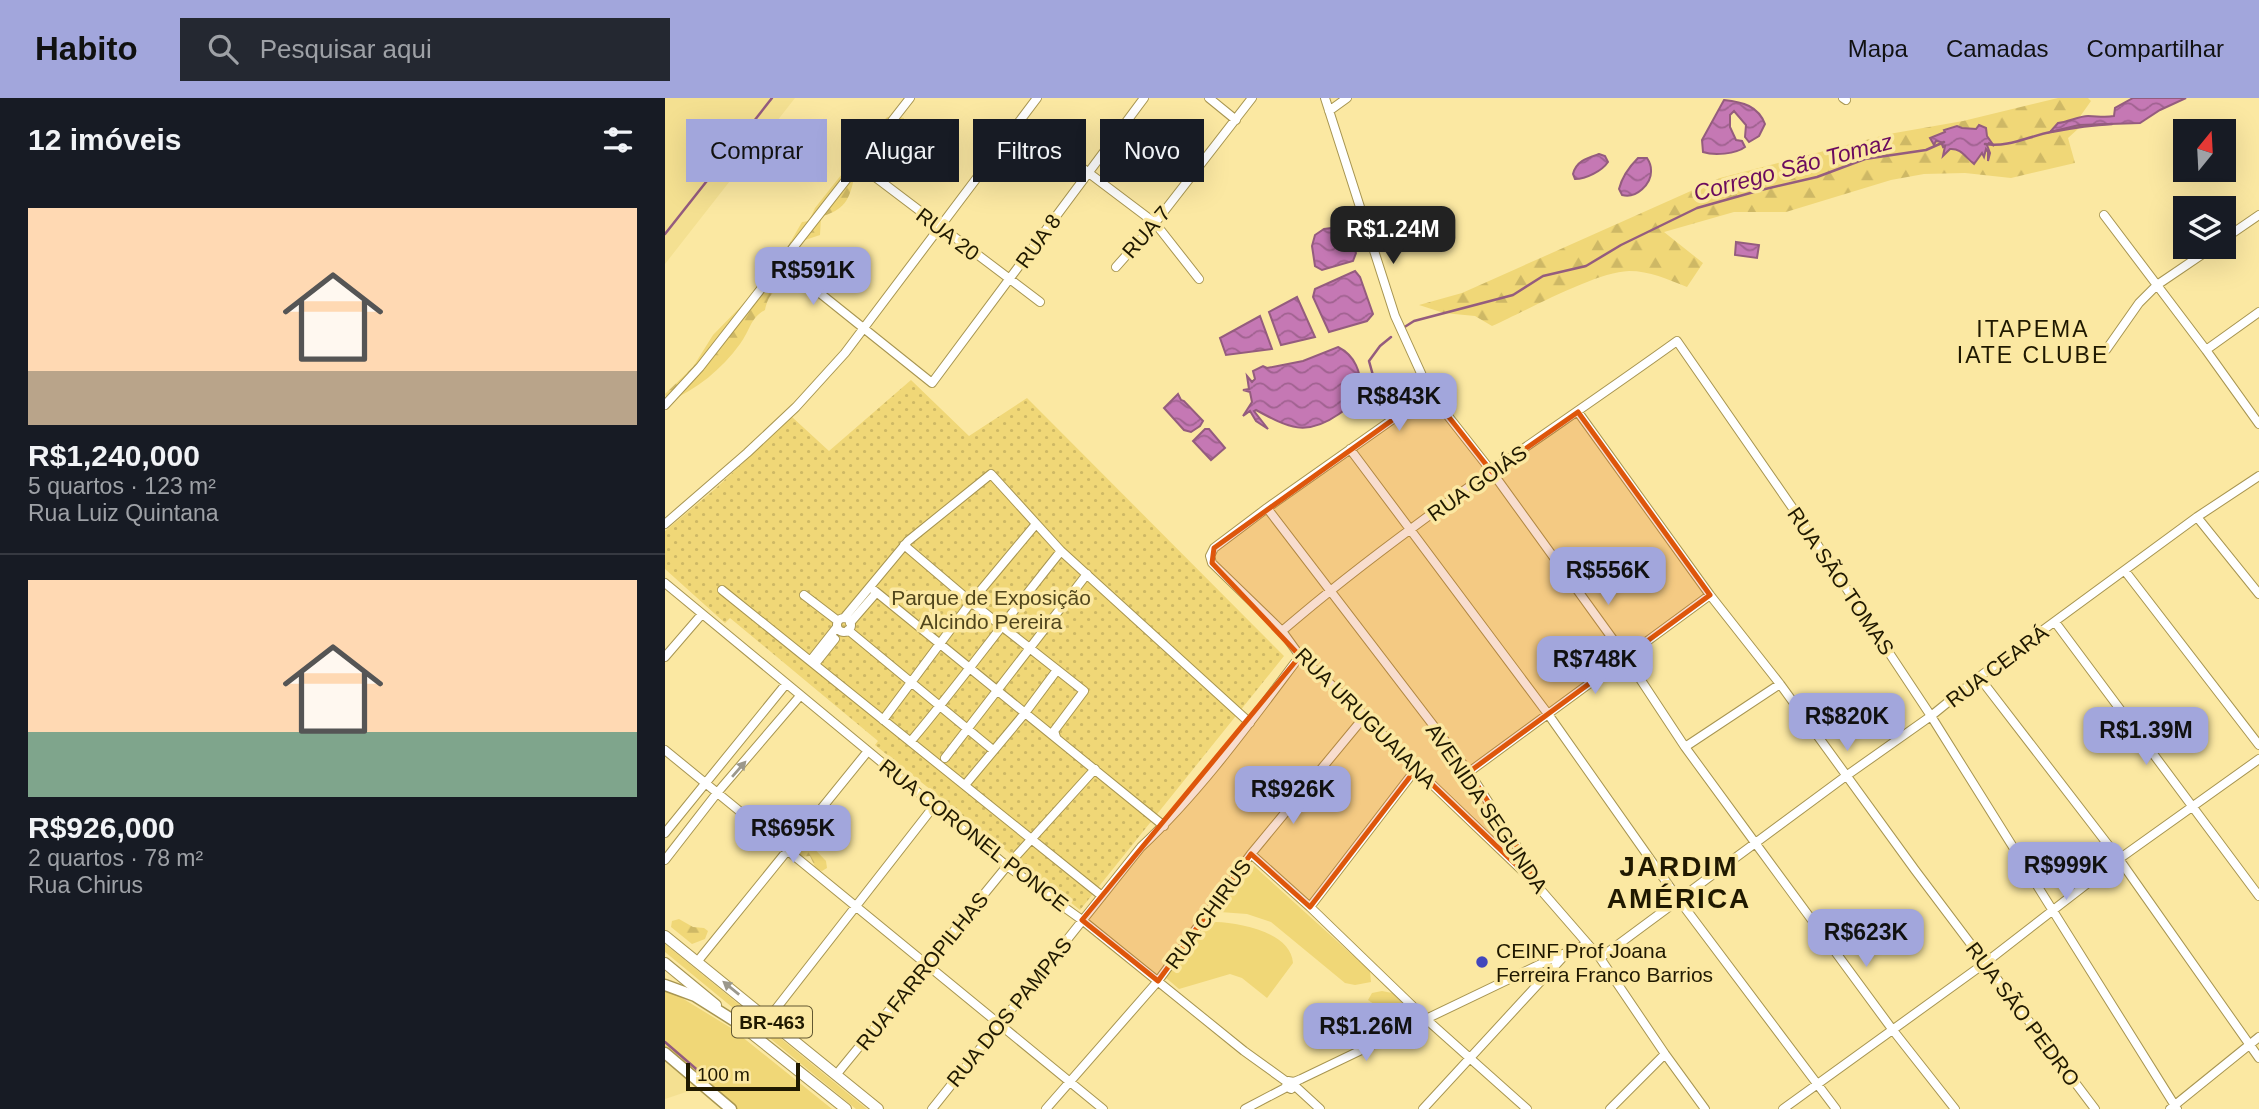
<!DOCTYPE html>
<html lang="pt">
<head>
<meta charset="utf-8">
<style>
  body { margin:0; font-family:Arial,sans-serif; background:#242831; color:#f1f3f6; height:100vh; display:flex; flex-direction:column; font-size:26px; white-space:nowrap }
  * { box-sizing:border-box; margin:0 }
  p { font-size:23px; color:#9ea1a6 }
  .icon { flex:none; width:38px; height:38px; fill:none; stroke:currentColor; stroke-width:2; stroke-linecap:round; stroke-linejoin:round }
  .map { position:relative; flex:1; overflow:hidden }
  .sheet { display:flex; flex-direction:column; background:#171b24; width:665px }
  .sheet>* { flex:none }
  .banner { position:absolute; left:21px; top:21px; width:665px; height:63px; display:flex; gap:14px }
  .needle { width:46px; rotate:18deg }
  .tools { position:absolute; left:1508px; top:21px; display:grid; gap:14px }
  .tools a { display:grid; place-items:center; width:63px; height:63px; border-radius:0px; background:#171b24; box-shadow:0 7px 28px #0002; font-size:35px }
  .scale { position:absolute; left:21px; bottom:18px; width:114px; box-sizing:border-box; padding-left:7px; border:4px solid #201900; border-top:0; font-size:19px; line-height:24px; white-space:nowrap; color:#201900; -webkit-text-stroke:5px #fbe8a2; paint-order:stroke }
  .price { position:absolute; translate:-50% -60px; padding:0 16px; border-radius:14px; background:#a2a6dc; color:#111; font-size:23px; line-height:46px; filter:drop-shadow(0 2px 4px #0008) }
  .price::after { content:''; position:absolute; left:50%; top:42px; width:21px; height:16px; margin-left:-10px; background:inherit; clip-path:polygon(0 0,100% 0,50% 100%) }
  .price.active { background:#222; color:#fff }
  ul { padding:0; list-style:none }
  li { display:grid; align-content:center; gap:14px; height:371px; padding:0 28px }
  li+li { border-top:2px solid #363941 }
  li span { display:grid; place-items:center; height:217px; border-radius:0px; color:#555 }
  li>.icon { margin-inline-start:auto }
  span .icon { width:126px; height:126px; fill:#fffc; stroke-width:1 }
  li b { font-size:30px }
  h2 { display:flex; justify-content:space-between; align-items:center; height:84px; padding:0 28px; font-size:30px }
  .pill { padding:0 24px; border-radius:0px; background:#171b24; box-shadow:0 7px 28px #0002; font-size:24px; line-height:63px }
  .pill.active { background:#a2a6dc; color:#111 }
  header { display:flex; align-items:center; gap:42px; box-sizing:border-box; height:98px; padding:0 35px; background:#a2a6dc; color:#111 }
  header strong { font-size:33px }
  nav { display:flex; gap:38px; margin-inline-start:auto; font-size:24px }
  .search { width:490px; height:63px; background:#242831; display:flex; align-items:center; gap:18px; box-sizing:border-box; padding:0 24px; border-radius:0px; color:#9ea1a6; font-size:26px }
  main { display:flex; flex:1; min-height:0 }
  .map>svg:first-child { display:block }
  .built { fill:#f4e091 }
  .grass { fill:#f0d777 }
  .forest { fill:url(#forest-firs) }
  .park { fill:url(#park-dots) }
  .water { fill:url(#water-waves); stroke:#945c7e; stroke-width:2 }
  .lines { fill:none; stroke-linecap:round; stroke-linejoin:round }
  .stream { stroke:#945c7e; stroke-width:2.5 }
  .minor-casing { stroke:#a79551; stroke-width:10 }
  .major-casing { stroke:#a79551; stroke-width:12 }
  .highway-casing { stroke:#a79551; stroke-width:13 }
  .minor { stroke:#fff; stroke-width:8 }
  .major { stroke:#fff; stroke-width:10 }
  .highway { stroke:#fff; stroke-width:10 }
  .oneway { fill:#9b988c }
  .marked { fill:#de560b; fill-opacity:0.2; stroke:#de560b; stroke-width:5; stroke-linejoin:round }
  .poi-dot { fill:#4247bc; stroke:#fbe8a2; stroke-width:2.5 }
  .labels { text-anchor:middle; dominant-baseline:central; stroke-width:7; stroke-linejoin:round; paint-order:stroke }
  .shield { fill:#fbe8a2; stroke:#625731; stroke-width:2 }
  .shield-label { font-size:19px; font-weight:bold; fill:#201900 }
  .street-label { font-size:21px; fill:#201900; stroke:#fbe8a2 }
  .park-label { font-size:21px; fill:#51461c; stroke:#fbe8a2 }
  .poi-label { font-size:21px; fill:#201900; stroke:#fbe8a2; text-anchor:start }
  .water-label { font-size:23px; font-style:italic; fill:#6b0b5e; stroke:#fbe8a2 }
  .neighbourhood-label { font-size:23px; letter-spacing:2px; fill:#201900; stroke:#fbe8a2 }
  .district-label { font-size:28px; font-weight:bold; letter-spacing:2px; fill:#201900; stroke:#fbe8a2 }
</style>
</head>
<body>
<header>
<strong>Habito</strong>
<div class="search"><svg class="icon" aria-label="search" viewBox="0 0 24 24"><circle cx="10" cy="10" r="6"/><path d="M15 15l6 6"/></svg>Pesquisar aqui</div>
<nav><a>Mapa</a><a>Camadas</a><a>Compartilhar</a></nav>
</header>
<main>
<section class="sheet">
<h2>12 imóveis<svg class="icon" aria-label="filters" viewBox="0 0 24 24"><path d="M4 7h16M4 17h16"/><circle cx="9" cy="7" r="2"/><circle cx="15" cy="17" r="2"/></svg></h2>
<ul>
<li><span style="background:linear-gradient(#ffd9b3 75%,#b9a48a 0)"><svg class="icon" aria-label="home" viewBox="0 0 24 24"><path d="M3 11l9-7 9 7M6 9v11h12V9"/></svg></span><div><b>R$1,240,000</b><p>5 quartos · 123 m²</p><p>Rua Luiz Quintana</p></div></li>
<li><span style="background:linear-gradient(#ffd9b3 70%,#7fa58c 0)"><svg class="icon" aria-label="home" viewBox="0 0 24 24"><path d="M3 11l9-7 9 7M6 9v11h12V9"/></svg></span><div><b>R$926,000</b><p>2 quartos · 78 m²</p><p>Rua Chirus</p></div></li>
</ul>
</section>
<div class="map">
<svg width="1594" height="1011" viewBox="0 0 1594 1011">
  <defs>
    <pattern id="forest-firs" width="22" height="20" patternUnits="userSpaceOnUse" patternTransform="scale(1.75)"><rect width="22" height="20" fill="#f0d777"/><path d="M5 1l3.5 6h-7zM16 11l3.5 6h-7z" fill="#ceb865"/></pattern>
    <pattern id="park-dots" width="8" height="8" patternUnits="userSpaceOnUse" patternTransform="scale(1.75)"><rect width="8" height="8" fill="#f0d777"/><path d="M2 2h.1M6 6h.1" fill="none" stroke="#ceb865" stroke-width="1.8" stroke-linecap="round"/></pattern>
    <pattern id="water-waves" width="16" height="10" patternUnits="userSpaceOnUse" patternTransform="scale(1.75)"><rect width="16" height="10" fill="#c578b4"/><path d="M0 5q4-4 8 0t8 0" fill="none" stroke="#a06290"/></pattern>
  </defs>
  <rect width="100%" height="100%" fill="#fbe8a2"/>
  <path class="built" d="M0,0H130L0,166Z
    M0,958L36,989L0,1001Z"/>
  <path class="grass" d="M589,768L705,873L706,884L690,887L680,885L606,824L582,816L555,814L554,811Z
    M551,824C575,825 626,834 628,865L602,900L577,880L565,876L514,891L500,879L539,828Z
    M0,846L202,1011H191L0,854Z
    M0,892L12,897L66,930L167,1011H72L0,949Z
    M717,893L727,895L749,915V920L696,946L662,922L669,912L686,924L714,913L712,908L703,902L707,895Z"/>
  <path class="forest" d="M1393,0H1423L1426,3L1414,20V30L1403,40L1410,65L1346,80L1300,75L1259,76L1226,82L1121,114H1069L999,134L1038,165L1022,189C1002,181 985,173 964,173C930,174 861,213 827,228L810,218L779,215L754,207L797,195L1055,80L1224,36L1298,23Z
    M230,18L239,20L237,38L224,55L213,65L189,80C184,104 179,111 156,119L155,137L137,143L130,154L133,162C119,171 123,174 115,186C107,198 104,195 100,212C85,220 85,233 75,246C56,272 32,291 3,304L0,296L28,269L48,237L87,197L103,169L110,165L122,150L137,124L144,123L150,110L222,19Z
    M158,724L169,730L162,737L160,745L156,747L154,740L150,738L152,725Z
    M141,742L161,763L162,770L157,773L151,771L145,758L134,759L130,757L131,748L135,743Z
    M14,821L28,829L39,830L43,833L40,841L27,846L6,829L7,823Z"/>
  <path class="park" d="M246,282L304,338L362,300L619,558L415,812L210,647L213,643L65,520L60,525L0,471V433L50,391L127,319L164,353Z"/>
  <path class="water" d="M1468,0H1521L1495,12L1475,25L1414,27L1385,34L1393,25C1403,24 1414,18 1423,18C1432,18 1439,20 1449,18L1450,10Z
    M1059,2C1078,4 1093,8 1100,26L1094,38L1084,44L1080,39L1081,27L1069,13L1065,17V29L1071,42L1077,43L1080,49C1071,56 1049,58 1038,54L1037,42Z
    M1314,27L1321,30L1322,38L1329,48L1324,45L1322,47L1325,55L1323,63V54L1321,51L1319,59L1317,55L1309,66C1300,59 1296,50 1285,51L1278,58L1280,48L1278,49L1276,44L1271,43L1269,47L1265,40L1280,34L1279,32L1292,28L1297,30L1311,31Z
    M934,56L940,58L943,64C937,73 921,81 910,81L908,76C911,63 922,60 934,56Z
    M973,60H982C984,63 986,68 986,72C987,86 971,101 957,97L954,91C957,79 964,69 973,60Z
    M674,129L682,135L691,155L688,163L657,172L650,168L647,148L650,137L659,131Z
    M1071,144L1094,147L1092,160L1070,157Z
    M690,173L695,179L708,216L702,223L664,234L648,199L650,191Z
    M632,199L650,239L616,247L604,214Z
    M595,218L607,251L561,257L555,240Z
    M673,249C691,258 695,274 697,292C692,303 684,309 674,316C641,339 624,330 591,312L589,313L603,331L591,323L585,313L578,318L587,304L585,294L578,292L584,291L582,278L587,284L590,281L588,273L598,268L602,270L638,263Z
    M513,296L516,302L519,303L538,323L535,328L526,334L519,332L499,310Z
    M540,331H544L560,350L546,362L528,343Z"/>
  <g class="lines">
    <path class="stream" d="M1320,46C1343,50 1364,38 1386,34C1407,30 1426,27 1447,26
      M68,50L107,0
      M0,136L60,60
      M738,230L749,223L848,197L878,178L921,168L956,147L1032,110L1096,92L1152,79L1200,61L1261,52L1279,44
      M719,317L704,263L715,248L726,239
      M0,944L44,982"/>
    <g class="minor-casing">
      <path id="minor" d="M544,0L571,22
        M660,0L730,218L765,295L827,374L960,558L1020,649L1091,746L1227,931L1290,1011
        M1178,0L1181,2
        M664,13L682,0
        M355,23L490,125L534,181
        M193,66L375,204
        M1439,117L1541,252L1594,326
        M1559,141L1594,117
        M116,164L267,285L479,0
        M451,169L490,125L587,0
        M1441,252L1474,205L1492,187L1548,149
        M1541,252L1594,214
        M765,295L602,410L549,450L545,458L547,465L617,533L635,558L700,618L751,671L868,783L935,860L1000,956L1040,1011
        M0,307L35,269L245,0
        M913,314L1045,497L1115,586L1250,772L1430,1011
        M685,351L883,616L1014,802L1171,1011
        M602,410L804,674L864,767L868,783
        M1532,419L1594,496
        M0,426L82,355L131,309L180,255L372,0
        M239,447L306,504L419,593L389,633L391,639
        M1460,473L1594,647
        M0,485L342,768L417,822L579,953L622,984
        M205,489L499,728
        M57,492L437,798
        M139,497L173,523
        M179,520L243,443L326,376L396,453L585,625
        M172 527a7 7 0 1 1 14 0a7 7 0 1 1-14 0Z
        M1390,524L1594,798
        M185,525L211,495
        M183,532L328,652
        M617,533C741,426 880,338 1012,243L1138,425L1266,618L1512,1011
        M0,559L37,516
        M146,562L172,529
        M150,566L170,541
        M1314,579L1454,761L1594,960
        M218,622L306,504L371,426
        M246,643C298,581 345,516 396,453
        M1020,649L1115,586
        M0,652L438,1011
        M280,660L422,476
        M804,674L1045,497
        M300,687L360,615L392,572
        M0,735L121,586
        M586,756L645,809L761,921L862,1011
        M0,762L52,695L135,598
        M645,809L751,671
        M935,860L1181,678L1266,618L1314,579L1532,419L1594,378
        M32,864L203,653
        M103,921L269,708
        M171,977L342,768L430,671
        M621,988L623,983L629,984L636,981L886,861L923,846
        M630,988L655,1011
        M267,1011L476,749C536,693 586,623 635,558
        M381,1011L493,883L586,756L700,618
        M580,1011L622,989L626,991L630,988
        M758,1011L898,859
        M945,1011L1000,956
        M1118,1011L1320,865L1454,761L1594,661
        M1505,1011L1594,939"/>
    </g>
    <g class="major-casing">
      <path id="major" d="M0,838L213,1011
        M0,865L51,907
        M71,923L181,1011"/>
    </g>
    <g class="highway-casing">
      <path id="highway" d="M0,887L30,898L76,927
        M0,955L66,1011"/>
    </g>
    <use href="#minor" class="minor"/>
    <use href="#major" class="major"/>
    <use href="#highway" class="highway"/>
  </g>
  <defs><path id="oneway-solid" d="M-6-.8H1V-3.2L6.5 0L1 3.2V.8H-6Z" transform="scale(1.75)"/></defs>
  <g class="oneway">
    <use href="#oneway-solid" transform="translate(74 671) rotate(-49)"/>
    <use href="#oneway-solid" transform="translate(66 890) rotate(-141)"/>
  </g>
  <path class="marked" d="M765,295L827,374L913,314L1045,497L804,674L864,767L868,783L751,671L645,809L586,756L493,883L417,822L635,558L547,465L549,450Z"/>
  <circle class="poi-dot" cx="817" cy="864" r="7"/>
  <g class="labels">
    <rect class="shield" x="67" y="908.5" width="80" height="31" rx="5"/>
    <g class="shield-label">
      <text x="107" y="924">BR-463</text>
    </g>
    <g class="street-label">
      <text transform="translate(481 134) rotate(-49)">RUA 7</text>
      <text transform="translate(283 136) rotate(37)">RUA 20</text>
      <text transform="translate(373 143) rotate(-54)">RUA 8</text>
      <text transform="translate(812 385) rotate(-35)">RUA GOIÁS</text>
      <text transform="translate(1176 483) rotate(56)">RUA SÃO TOMAS</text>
      <text transform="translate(1332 568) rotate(-37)">RUA CEARÁ</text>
      <text transform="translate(701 620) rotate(45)">RUA URUGUAIANA</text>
      <text transform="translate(822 710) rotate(56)">AVENIDA SEGUNDA</text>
      <text transform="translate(309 737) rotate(38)">RUA CORONEL PONCE</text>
      <text transform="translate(543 816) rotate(-54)">RUA CHIRUS</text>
      <text transform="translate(257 873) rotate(-51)">RUA FARROPILHAS</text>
      <text transform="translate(344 914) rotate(-51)">RUA DOS PAMPAS</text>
      <text transform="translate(1358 916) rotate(53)">RUA SÃO PEDRO</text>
    </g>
    <g class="park-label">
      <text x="326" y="499">Parque de Exposição<tspan x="326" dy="24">Alcindo Pereira</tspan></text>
    </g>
    <g class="poi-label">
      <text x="831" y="852">CEINF Prof Joana<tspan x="831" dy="24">Ferreira Franco Barrios</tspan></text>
    </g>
    <g class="water-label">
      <text transform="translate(1128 69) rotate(-15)">Corrego São Tomaz</text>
    </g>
    <g class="neighbourhood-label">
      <text x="1368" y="231">ITAPEMA<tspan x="1368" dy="26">IATE CLUBE</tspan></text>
    </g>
    <g class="district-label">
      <text x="1014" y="768">JARDIM<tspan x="1014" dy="32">AMÉRICA</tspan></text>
    </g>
  </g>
</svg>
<div class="tools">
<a><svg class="needle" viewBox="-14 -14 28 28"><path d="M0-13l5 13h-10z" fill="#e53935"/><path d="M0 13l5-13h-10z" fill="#9ea1a6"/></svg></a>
<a><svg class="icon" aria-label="layers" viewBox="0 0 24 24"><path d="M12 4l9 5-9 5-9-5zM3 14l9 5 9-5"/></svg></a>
</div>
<div class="scale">100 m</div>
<b class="price active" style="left:728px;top:168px">R$1.24M</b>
<b class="price" style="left:148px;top:209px">R$591K</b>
<b class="price" style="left:734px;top:335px">R$843K</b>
<b class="price" style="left:943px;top:509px">R$556K</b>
<b class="price" style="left:930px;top:598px">R$748K</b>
<b class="price" style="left:1182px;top:655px">R$820K</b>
<b class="price" style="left:1481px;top:669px">R$1.39M</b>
<b class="price" style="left:628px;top:728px">R$926K</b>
<b class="price" style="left:128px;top:767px">R$695K</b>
<b class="price" style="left:1401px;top:804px">R$999K</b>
<b class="price" style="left:1201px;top:871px">R$623K</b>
<b class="price" style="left:701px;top:965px">R$1.26M</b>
<div class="banner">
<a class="pill active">Comprar</a>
<a class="pill">Alugar</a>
<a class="pill">Filtros</a>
<a class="pill">Novo</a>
</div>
</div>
</main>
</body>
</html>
